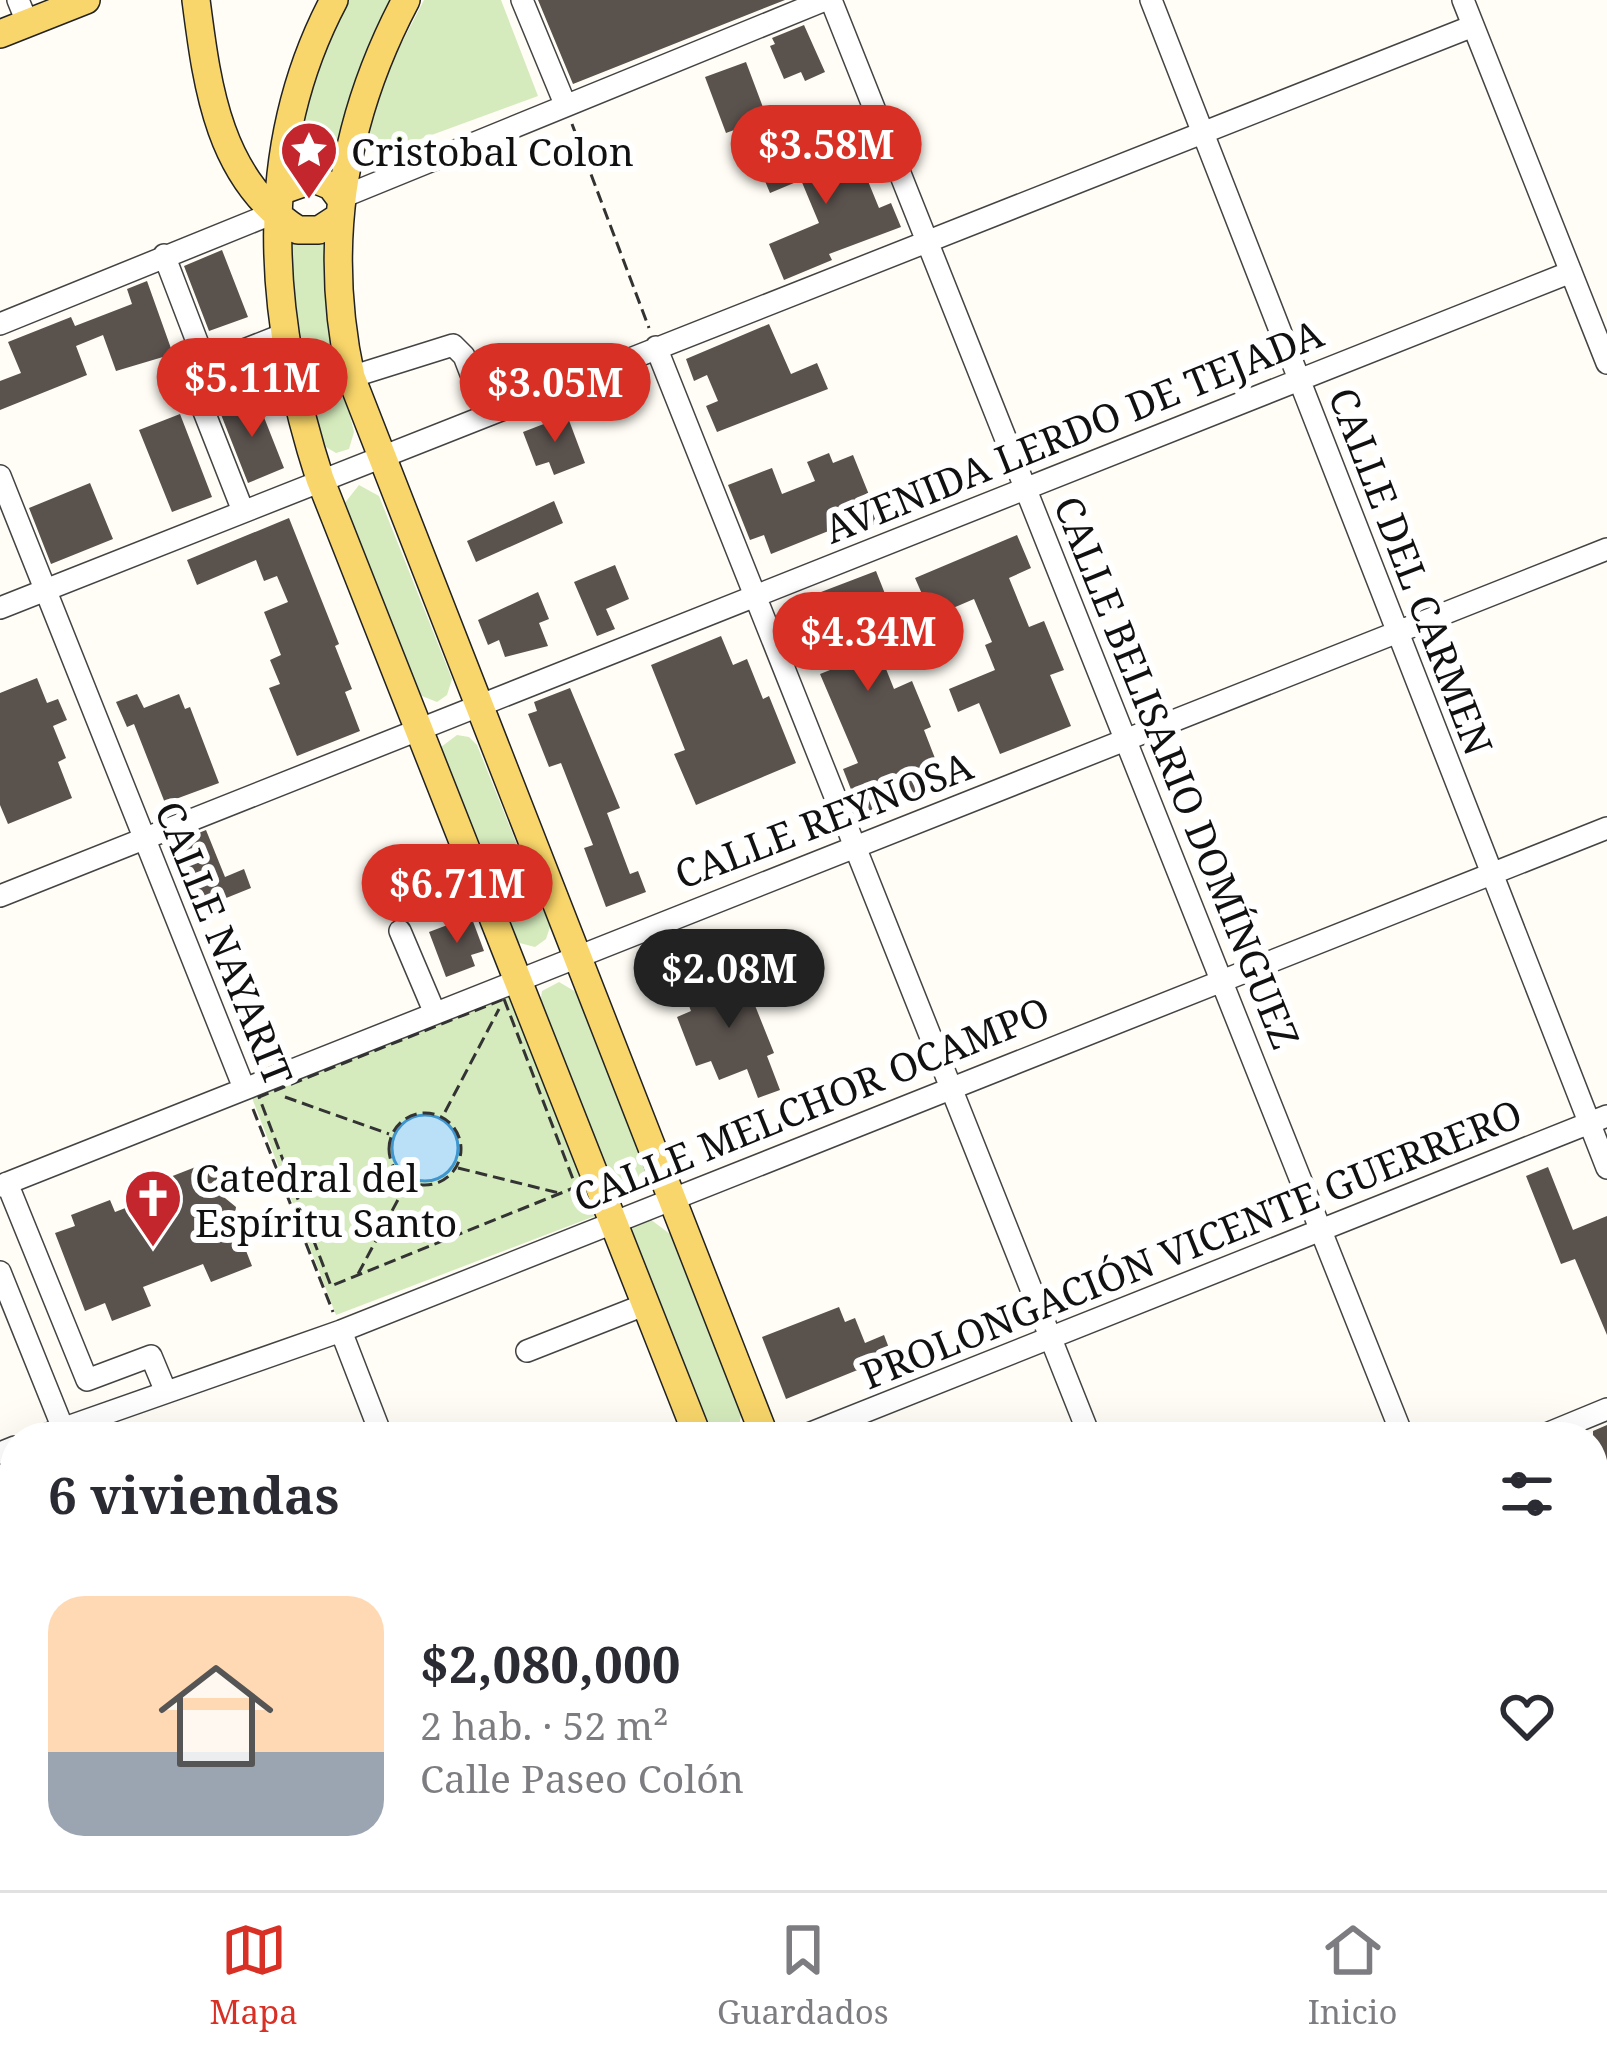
<!DOCTYPE html>
<html lang="es">
<head>
<meta charset="utf-8">
<style>
  body { margin:0; font-family:"Noto Serif",serif; background:#f7f7f7; color:#2b2b33; height:100vh; display:flex; flex-direction:column; font-size:45px; white-space:nowrap }
  * { box-sizing:border-box; margin:0 }
  p { font-size:39px; color:#7c7c81 }
  .icon { flex:none; width:66px; height:66px; fill:none; stroke:currentColor; stroke-width:2; stroke-linecap:round; stroke-linejoin:round }
  .map { position:relative; flex:1; overflow:hidden }
  .sheet { position:absolute; left:0px; top:1422px; width:1608px; height:468px; display:flex; flex-direction:column; background:#fff; border-radius:48px 48px 0 0; box-shadow:0 12px 48px #0002 }
  .sheet>* { flex:none }
  .price { position:absolute; translate:-50% -102px; padding:0 27px; border-radius:42px; background:#d93025; color:#fff; font-size:39px; line-height:78px; filter:drop-shadow(0 3px 6px #0008) }
  .price::after { content:''; position:absolute; left:50%; top:72px; width:36px; height:27px; margin-left:-18px; background:inherit; clip-path:polygon(0 0,100% 0,50% 100%) }
  .price.on { background:#222; color:#fff }
  ul { padding:0; list-style:none }
  li { display:flex; align-items:center; gap:36px; height:300px; padding:0 48px }
  li+li { border-top:3px solid #e1e1e2 }
  li span { display:grid; place-items:center; flex:none; width:336px; height:240px; border-radius:36px; color:#555 }
  li>.icon { margin-inline-start:auto }
  span .icon { width:144px; height:144px; fill:#fffc; stroke-width:1 }
  li b { font-size:51px }
  h2 { display:flex; justify-content:space-between; align-items:center; height:144px; padding:0 48px; font-size:51px }
  .tabs { display:flex; justify-content:space-around; align-items:center; height:168px; border-top:3px solid #e1e1e2; background:#fff; font-size:33px; color:#7c7c81 }
  .tabs a { display:grid; justify-items:center; gap:6px }
  .tabs .on { color:#d93025 }
  .map>svg:first-child { display:block }
  .green { fill:#d5ebbd }
  .water { fill:#b9e0f7; stroke:#3f96cf; stroke-width:3 }
  .building { fill:#5a524d }
  .lines { fill:none; stroke-linecap:round; stroke-linejoin:round }
  .minor-casing { stroke:#444; stroke-width:24 }
  .major-casing { stroke:#222; stroke-width:30 }
  .path { stroke:#333; stroke-width:3; stroke-dasharray:12 6; stroke-linecap:butt }
  .minor { stroke:#fff; stroke-width:21 }
  .major { stroke:#f9d66b; stroke-width:27 }
  .labels { text-anchor:middle; dominant-baseline:central; stroke-width:12; stroke-linejoin:round; paint-order:stroke }
  .poi-label { font-size:39px; fill:#111; stroke:#fff; text-anchor:start }
  .street-label { font-size:39px; fill:#111; stroke:#fff }
</style>
</head>
<body>
<div class="map">
<svg width="1607" height="1890" viewBox="0 0 1607 1890">
  <rect width="100%" height="100%" fill="#fffdf5"/>
  <path class="green" d="M334,0H404L338,169L286,161Z
    M424,0H501L538,96L377,155L360,141L386,73Z
    M288,232L325,238L331,340L354,432L349,449L336,453L321,444L297,367Z
    M359,485L379,496L452,679L447,695L437,702L417,694L344,504Z
    M457,735L469,737L477,745L550,927L546,939L535,947L516,942L437,750Z
    M559,982L576,992L645,1168V1179L629,1192L610,1182L540,1004L542,991Z
    M510,996L595,1216L336,1315L252,1098Z
    M650,1219L670,1234L741,1415L739,1427L724,1435L705,1425L628,1233L638,1222Z"/>
  <path class="water" d="M392 1148a33 33 0 1 1 66 0a33 33 0 1 1-66 0Z"/>
  <path class="building" d="M538,0H785L573,84Z
    M804,25L825,72L805,81L801,72L784,79L770,46L775,44L772,38Z
    M746,62L767,118L726,133L705,77Z
    M833,136L847,170L861,164L879,208L891,203L901,227L829,254L832,260L784,280L769,244L819,223L801,180L770,193L759,167Z
    M222,250L248,317L209,331L184,266Z
    M147,281L173,354L116,371L103,335L76,346L87,375L0,410V381L21,373L8,342L71,317L75,326L132,304L127,289Z
    M769,324L791,374L817,363L828,389L717,432L706,406L718,401L707,375L694,381L686,359Z
    M256,397L284,468L248,483L220,412Z
    M180,414L212,497L172,512L139,430Z
    M567,415L585,463L554,475L549,462L536,466L523,432Z
    M829,453L833,463L853,455L880,522L835,540L831,530L771,554L764,535L750,540L728,485L772,468L782,494L815,481L807,462Z
    M90,483L113,539L51,564L29,508Z
    M554,501L563,523L476,562L467,541Z
    M289,518L339,644L335,646L352,689L345,692L360,731L297,756L269,688L280,684L270,660L281,655L264,612L288,602L277,576L264,581L256,560L197,585L187,560Z
    M1017,535L1031,568L1009,578L1029,627L1044,621L1064,670L1050,675L1071,726L1000,754L979,703L958,712L949,689L995,670L985,645L992,642L974,599L932,617L915,578Z
    M615,565L629,599L606,609L615,629L597,636L574,582Z
    M876,571L891,609L866,619L894,689L912,681L931,727L924,730L938,766L926,771L932,786L861,815L843,769L858,763L820,674L830,670L817,634L801,640L787,605Z
    M538,592L549,619L539,623L548,646L505,657L499,640L488,645L478,620Z
    M721,636L733,665L747,659L763,699L769,696L796,763L696,805L674,754L685,750L651,665Z
    M37,678L47,703L58,699L67,720L53,726L66,758L58,762L72,798L8,824L0,805V693Z
    M570,688L620,808L607,813L630,874L638,871L646,892L606,907L584,848L593,845L561,763L549,767L528,714L537,711L534,702Z
    M137,694L144,708L179,694L185,709L190,707L219,783L165,803L134,724L127,727L116,702Z
    M206,830L225,877L244,869L251,888L194,911L169,845Z
    M471,916L484,951L471,955L475,966L446,977L429,932Z
    M740,968L774,1053L767,1056L780,1090L758,1098L747,1069L719,1080L711,1061L696,1066L677,1017L691,1011L683,990Z
    M211,1161L225,1198L236,1207L234,1220L252,1266L211,1282L203,1264L143,1287L151,1306L112,1321L105,1303L85,1311L55,1233L75,1226L71,1215L110,1200L115,1212L175,1189L170,1177Z
    M1548,1167L1573,1230L1607,1216V1335L1575,1259L1561,1264L1526,1176Z
    M839,1307L845,1322L855,1318L865,1343L884,1335L892,1356L786,1399L762,1337Z
    M1607,1425V1530L1593,1535V1431Z
    M1607,1740V1835H1606L1593,1802V1745Z
    M1278,1875H1403L1402,1890H1280Z
    M1490,1875H1517L1516,1890H1490Z"/>
  <g class="lines">
    <g class="minor-casing">
      <path id="minor" d="M18,0L27,22
        M522,0L565,104
        M831,0L1403,1437
        M1151,0L1607,1168
        M1463,0L1607,363
        M340,198L825,0
        M164,255L206,365L282,335
        M0,324L276,212
        M656,347L1090,1437
        M351,377L453,345L464,356L486,413
        M0,476L244,1088
        M243,511L201,404L288,368
        M0,608L1473,26
        M0,896L1571,272
        M400,931L434,1011
        M7,1183L87,1380L151,1356L166,1392
        M0,1186L1607,549
        M0,1272L66,1436
        M341,1331L382,1437
        M527,1351L644,1305
        M39,1437L341,1331L1607,828
        M801,1437L1607,1116
        M1539,1437L1607,1409
        M0,1453L15,1447
        M1593,1725L1607,1719
        M0,1756L15,1750
        M0,1833H15
        M703,1875L966,1890
        M1258,1875L1265,1890
        M1574,1875L1580,1890
        M1191,1890L1228,1875
        M1475,1890V1875"/>
    </g>
    <g class="major-casing">
      <path id="major" d="M196,0C207,85 218,179 298,230H319L339,217
        M334,0C254,151 269,322 320,479L698,1437
        M406,0C343,119 322,244 351,377L765,1437
        M0,34L86,0
        M280,191L314,179L331,186L340,198
        M0,1857L15,1858
        M285,1875L547,1890
        M873,1875L879,1890
        M936,1875L941,1890
        M0,1877L209,1890"/>
    </g>
    <path class="path" d="M572,124L649,328
      M504,999L576,1187L331,1286L259,1097Z
      M285,1097L389,1134
      M253,1109L333,1312
      M445,1112L499,1009
      M389 1149a36 36 0 1 1 72 0a36 36 0 1 1-72 0Z
      M458,1168L559,1193
      M358,1274L407,1183"/>
    <use href="#minor" class="minor"/>
    <use href="#major" class="major"/>
  </g>
  <defs>
    <g id="sight-pin" transform="scale(3)"><path d="M0 17L-7.5 6A9.5 9.5 0 1 1 7.5 6Z" fill="#c4262e" stroke="#fff"/><path d="M0-6L1.8-2.2L6-1.7L2.9 1.2L3.7 5.4L0 3.3L-3.7 5.4L-2.9 1.2L-6-1.7L-1.8-2.2Z" fill="#fff"/></g>
    <g id="church-pin" transform="scale(3)"><path d="M0 17L-7.5 6A9.5 9.5 0 1 1 7.5 6Z" fill="#c4262e" stroke="#fff"/><path d="M-1.2-6h2.4v3.5h3.3v2.4h-3.3V6h-2.4V-.1h-3.3v-2.4h3.3Z" fill="#fff"/></g>
  </defs>
  <g fill-rule="evenodd">
    <use href="#sight-pin" x="309" y="150"/>
    <use href="#church-pin" x="153" y="1198"/>
  </g>
  <g class="labels">
    <g class="poi-label">
      <text x="351" y="150">Cristobal Colon</text>
      <text x="195" y="1176">Catedral del<tspan x="195" dy="45">Espíritu Santo</tspan></text>
    </g>
    <g class="street-label">
      <text transform="translate(1073 430) rotate(-22)">AVENIDA LERDO DE TEJADA</text>
      <text transform="translate(1412 571) rotate(69)">CALLE DEL CARMEN</text>
      <text transform="translate(1178 772) rotate(68)">CALLE BELISARIO DOMÍNGUEZ</text>
      <text transform="translate(823 819) rotate(-21)">CALLE REYNOSA</text>
      <text transform="translate(225 943) rotate(68)">CALLE NAYARIT</text>
      <text transform="translate(811 1103) rotate(-22)">CALLE MELCHOR OCAMPO</text>
      <text transform="translate(1191 1243) rotate(-22)">PROLONGACIÓN VICENTE GUERRERO</text>
    </g>
  </g>
</svg>
<b class="price" style="left:826px;top:207px">$3.58M</b>
<b class="price" style="left:252px;top:440px">$5.11M</b>
<b class="price" style="left:555px;top:445px">$3.05M</b>
<b class="price" style="left:868px;top:694px">$4.34M</b>
<b class="price" style="left:457px;top:946px">$6.71M</b>
<b class="price on" style="left:729px;top:1031px">$2.08M</b>
<section class="sheet">
<h2>6 viviendas<svg class="icon" aria-label="filters" viewBox="0 0 24 24"><path d="M4 7h16M4 17h16"/><circle cx="9" cy="7" r="2"/><circle cx="15" cy="17" r="2"/></svg></h2>
<ul>
<li><span style="background:linear-gradient(#ffd9b3 65%,#9aa5b1 0)"><svg class="icon" aria-label="home" viewBox="0 0 24 24"><path d="M3 11l9-7 9 7M6 9v11h12V9"/></svg></span><div><b>$2,080,000</b><p>2 hab. · 52 m²</p><p>Calle Paseo Colón</p></div><svg class="icon" aria-label="heart" viewBox="0 0 24 24"><path d="M12 20l-8-8c-3-5 5-10 8-4 3-6 11-1 8 4z"/></svg></li>
</ul>
</section>
</div>
<nav class="tabs">
<a class="on"><svg class="icon" aria-label="map" viewBox="0 0 24 24"><path d="M3 6l6-2 6 2 6-2v14l-6 2-6-2-6 2zM9 4v14M15 6v14"/></svg>Mapa</a>
<a><svg class="icon" aria-label="saved" viewBox="0 0 24 24"><path d="M7 4h10v16l-5-4-5 4z"/></svg>Guardados</a>
<a><svg class="icon" aria-label="home" viewBox="0 0 24 24"><path d="M3 11l9-7 9 7M6 9v11h12V9"/></svg>Inicio</a>
</nav>
</body>
</html>
